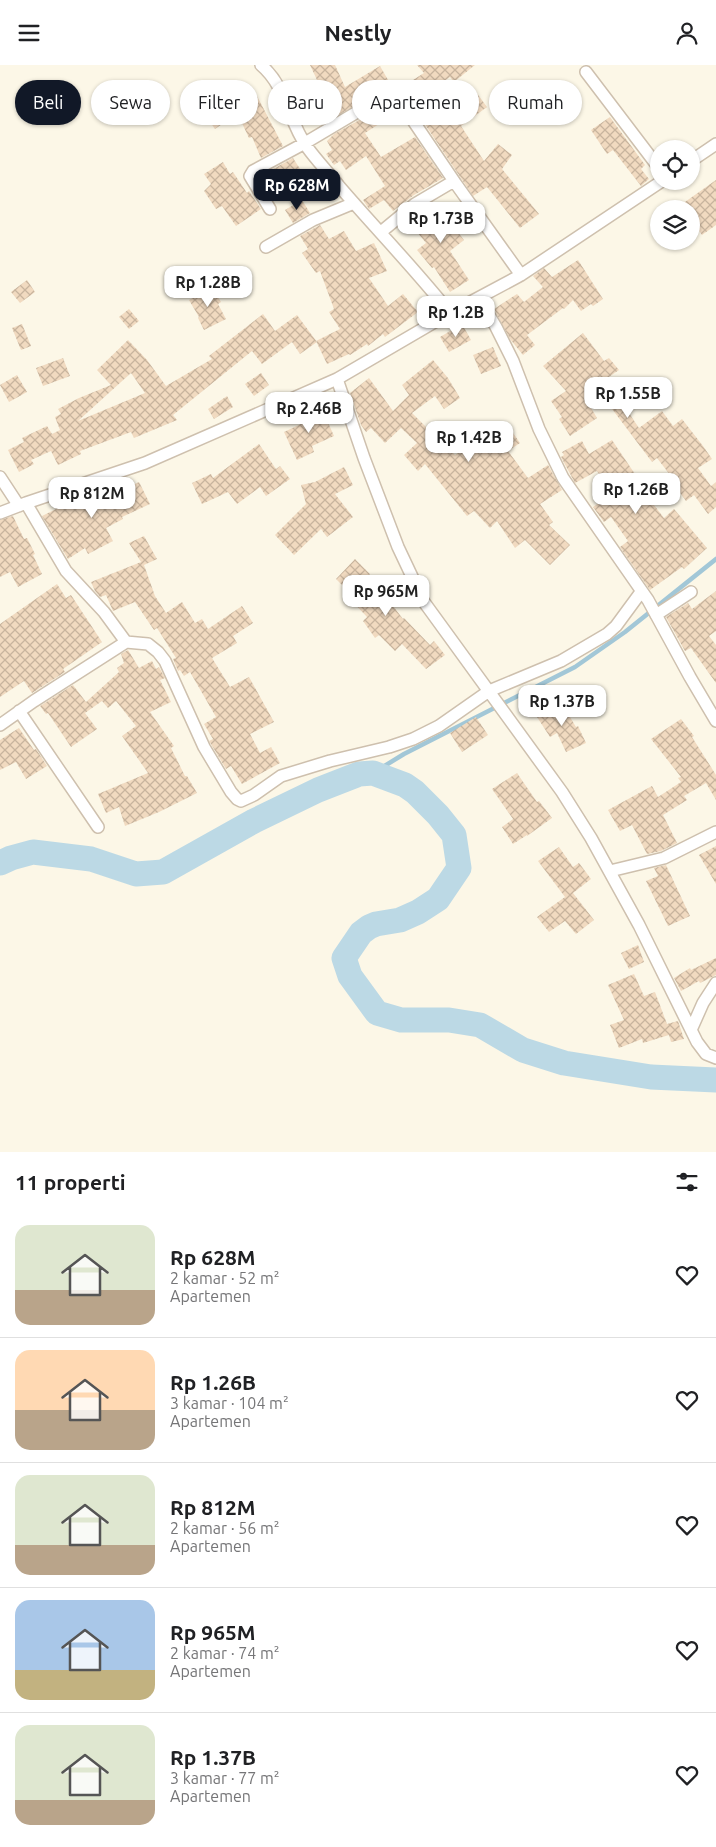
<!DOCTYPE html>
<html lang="id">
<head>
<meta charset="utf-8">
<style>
  body { margin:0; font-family:Ubuntu,sans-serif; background:#f2f2f2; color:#202124; height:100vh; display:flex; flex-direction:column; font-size:19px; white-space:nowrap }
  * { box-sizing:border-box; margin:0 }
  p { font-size:16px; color:#757577 }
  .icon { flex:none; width:28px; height:28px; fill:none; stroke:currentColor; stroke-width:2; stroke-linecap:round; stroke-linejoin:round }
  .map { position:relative; height:1087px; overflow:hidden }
  .drawer { display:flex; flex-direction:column; background:#fff; flex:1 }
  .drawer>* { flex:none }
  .hud { position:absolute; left:15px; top:15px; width:686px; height:45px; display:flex; gap:10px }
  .controls { position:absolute; left:650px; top:75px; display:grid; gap:10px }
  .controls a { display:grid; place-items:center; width:50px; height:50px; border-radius:50%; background:#fff; box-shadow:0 1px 4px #0004; font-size:25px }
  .price { position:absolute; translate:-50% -42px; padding:0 11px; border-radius:10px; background:#fff; color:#222; font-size:16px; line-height:32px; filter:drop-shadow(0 1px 2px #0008) }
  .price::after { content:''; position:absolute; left:50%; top:30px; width:15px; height:11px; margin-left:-8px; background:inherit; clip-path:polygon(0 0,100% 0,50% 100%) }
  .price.selected { background:#111827; color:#fff }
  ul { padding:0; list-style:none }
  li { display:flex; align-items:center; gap:15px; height:125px; padding:0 15px }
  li+li { border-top:1px solid #e0e0e0 }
  li span { display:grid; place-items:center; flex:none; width:140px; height:100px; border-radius:15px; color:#555 }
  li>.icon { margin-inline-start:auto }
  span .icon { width:60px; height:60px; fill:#fffc; stroke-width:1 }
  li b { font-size:21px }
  h2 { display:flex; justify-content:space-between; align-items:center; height:60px; padding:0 15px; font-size:21px }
  .chip { padding:0 18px; border-radius:22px; background:#fff; box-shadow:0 1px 4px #0004; font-size:18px; line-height:45px }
  .chip.selected { background:#111827; color:#fff }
  header { display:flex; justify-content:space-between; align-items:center; height:65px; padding:0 15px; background:#fff; font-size:22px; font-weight:600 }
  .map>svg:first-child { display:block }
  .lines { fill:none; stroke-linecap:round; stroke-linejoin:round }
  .stream { stroke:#a2c7d7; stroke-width:4.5 }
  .river { stroke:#bcd9e5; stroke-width:25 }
  .building { fill:url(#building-cross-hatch); fill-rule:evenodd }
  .minor-casing { stroke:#cec0ae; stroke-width:14 }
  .minor { stroke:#fff; stroke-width:11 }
</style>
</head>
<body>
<header><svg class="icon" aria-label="menu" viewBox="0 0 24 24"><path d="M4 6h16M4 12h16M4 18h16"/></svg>Nestly<svg class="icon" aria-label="person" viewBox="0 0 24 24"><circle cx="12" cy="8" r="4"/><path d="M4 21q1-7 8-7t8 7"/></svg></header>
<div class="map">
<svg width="716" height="1087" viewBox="0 0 716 1087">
  <defs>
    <pattern id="building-cross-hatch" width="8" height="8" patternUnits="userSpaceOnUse" patternTransform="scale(1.25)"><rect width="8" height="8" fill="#f1dac0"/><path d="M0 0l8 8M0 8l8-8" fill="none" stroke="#c8b49e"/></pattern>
  </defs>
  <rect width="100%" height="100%" fill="#fcf7e7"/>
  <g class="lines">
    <path class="stream" d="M373,708L404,689L575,602L625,567L716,494"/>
    <path class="river" d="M0,798L11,793L33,787L91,794L136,809L163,807L254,756L318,725L359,709L373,708L405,720L415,727L438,750L454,770L459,803L438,834L418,847L400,855L376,859L369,862L361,868L344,893L350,911L377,948L401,955H449L480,960L523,985L564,998L651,1012L716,1015"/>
  </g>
  <path class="building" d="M310,0H335L345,22L380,1L391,20L326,57L316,40L318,39L307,21L317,15Z
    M417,0H475L454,17L450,12L430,26L446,49L476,27L487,42L461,61L484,96L498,79L512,90L502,104L539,149L520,163L487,122L473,131L412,40H413L402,22L424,8Z
    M257,31L283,81L261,93L252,72L249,73L241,56L238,57L235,50L215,64L201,44L218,32L226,44Z
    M383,42L390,52L365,68L381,92L415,72L443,113L414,130L393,146L384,135L369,144L363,135L385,121L366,91L346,105L340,96L334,100L326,89L332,85L327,76L334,69Z
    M610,52L645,100L641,104L649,114L641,121L613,85L607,89L591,65Z
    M293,93L302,107L305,105L315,121L291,135L281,119L273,124L264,109Z
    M223,97L230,109L233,107L247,128L249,126L261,144L236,161L222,141L216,144L204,126L211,119L204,109Z
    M716,115V160L702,170L691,154V144H675Z
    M302,135L310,148L293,158L285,145Z
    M456,140L465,153L453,161L464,175L450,186L469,215L450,227L434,202L432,203L417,185L426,178L407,155L425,142L434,153Z
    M320,160L329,174L344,166L356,186L374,178L387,206L369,213L388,241L403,229L418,247L385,272L383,269L368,281L367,279L350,290L349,289L327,299L316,276L340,264L329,247L334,244L320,206L316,208L302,188L308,184L300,171Z
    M578,195L603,234L593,241L591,239L581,246L573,235L564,244L563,243L527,270L535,280L523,290L510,274L494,244L517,229L524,237L543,222L533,211L544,203L552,212Z
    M27,215L35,227L20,238L11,227Z
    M212,222L221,237L218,239L226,254L204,265L198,253L199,252L189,235Z
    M129,244L139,256L129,264L119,252Z
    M263,249L275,266L297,250L317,277L300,289L292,277L262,299L252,286L173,350L177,355L134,373L131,367L80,386L81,389L58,400L51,386L31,395L34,399L19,407L8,385L24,377L22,373L47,361L52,369L60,365L55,352L61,349L58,344L79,333L111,320L97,305L128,275L147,295L166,321L212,294L209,291ZM131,308L145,328L78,356L121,317Z
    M22,259L31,281L21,285L12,263Z
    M462,259L471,275L449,287L440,272Z
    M583,268L604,296L609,293L619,305L606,314L639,363L662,346L673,361L682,354L703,381L712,394L698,403L711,421L716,417V442L708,449L694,430L686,436L675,421L677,419L657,393L652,397L603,332L590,341L597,353L570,371L559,354L562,352L551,336L566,326L543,301Z
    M493,282L501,301L481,309L473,290Z
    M63,293L70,311L43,321L36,303Z
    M433,295L448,313L460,333L444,344L435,331L412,348L429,365L430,364L455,390L467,381L469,384L506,358L520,378L508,386L528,413L548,400L562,425L540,439L553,457L549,460L570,480L550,500L525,475L515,483L497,456L490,463L474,446L467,451L425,399L418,406L404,390L417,378L401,363L385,378L371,363L366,367L361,360L350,328L369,313L393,346L409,330L402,320Z
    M261,308L269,320L254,331L245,319Z
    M17,310L27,327L9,337L0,320Z
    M227,331L233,342L214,354L208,344Z
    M322,344L334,371L312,381L314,387L297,395L284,367L303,358L301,353Z
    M612,375L637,412L640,410L649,424L644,427L664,453L674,444L707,483L684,504L682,502L650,525L620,482L628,476L611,452L604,457L593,442L612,429L597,406L575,418L561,392L564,390L562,387L582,376L589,389Z
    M259,379L276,404L280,401L290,414L266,431L260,422L237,439L228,427L202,439L192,418L211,409L213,413Z
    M344,402L353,420L335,429L353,452L327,472L321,464L294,490L275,470L306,439L301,420L315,417Z
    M139,417L150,439L122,452L123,454L106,463L113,476L88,489L85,483L68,494L42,451L56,444L54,441L83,428L87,437L109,426L111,430Z
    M13,451L24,474L27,473L35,489L33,490L42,509L18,522L10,507L0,512V455Z
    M144,471L157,494L144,500L155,531L166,548L182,537L195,558L202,554L208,564L242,541L253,558L233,571L237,578L212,593L230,622L249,612L274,657L250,669L260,688L271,682L280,698L242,719L231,701L226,704L211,679L209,676L213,674L204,659L216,652L190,607L184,611L180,605L178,606L173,594L176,593L157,563L154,565L135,537L113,546L106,530L100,532L95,526L91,517L141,497L129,478Z
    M355,494L370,509L367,512L390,537L403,554L404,553L430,580L434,576L445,590L426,604L402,579L395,586L379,570L375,573L363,556L367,552L349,533L352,530L336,514Z
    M57,519L66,533L71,530L102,577L63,604L65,607L32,628L24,616L0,632V559Z
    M716,526V566L709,571L716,580V618L691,583L685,586L666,552L688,538L692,544Z
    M128,585L139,603L152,596L156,604L159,602L165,613L160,615L171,637L150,647L174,681L171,683L185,711H187L197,728L159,747L125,761L119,742L106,748L98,729L148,708L122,671L136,661L116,636L108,643L102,636L85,648L97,664L71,682L48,648L46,649L40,641L73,620L86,637L119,607L117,603L124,598L121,589Z
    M561,637L576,662L578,661L586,678L566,687L557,668L550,672L537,652Z
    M476,652L488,670L462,687L450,668Z
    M681,654L694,671L692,672L716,710V735L706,718L684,731L687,735L663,750L677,778L661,786L647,789L632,760L620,766L608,745L652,721L658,732L681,717L678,713L681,712L651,674Z
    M19,663L34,685L36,684L47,701L26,714L16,697L0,705V675Z
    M517,708L537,737L539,736L552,753L527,771V770L513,779L502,762L513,754L492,724Z
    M716,781V819L699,790Z
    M559,782L573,802L579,798L591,814L573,828L594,855L576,869L565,856L549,867L537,852L565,832L538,796Z
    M666,800L690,851L668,861L646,816L658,811L654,803Z
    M638,880L644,897L629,904L621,888Z
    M716,893V910L700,918L699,916L681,926L674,913L690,903L691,905Z
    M634,909L644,931L655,927L667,959L678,956L684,974L671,977L669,970L643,978L642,974L619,983L610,960L624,955L608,920Z"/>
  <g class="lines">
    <g class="minor-casing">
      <path id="minor" d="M261,0C287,22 288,56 307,82C317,96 329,108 339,121C376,164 415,204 450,248
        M586,7L659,103
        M691,96L716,79
        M270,144L250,111L253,106L305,78L374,37L395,29L456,119L521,210
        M381,167L415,139L454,116
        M266,182L313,155L354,138
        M479,233L496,262L513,296L539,364L563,413L648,535L690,612L716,656
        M337,314L364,393L398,482L424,537L562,727L591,773L639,860L697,977L706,989L716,993
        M0,412L19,441
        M26,438L66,506L104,547L126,577
        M0,448L26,438L145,398L337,314L450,248L521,210L662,116
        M656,550L691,527
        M19,646L98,762
        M0,660L34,636L126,577L148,579L158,587L165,596L204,682L231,727L237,734L241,736L254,730L281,711L330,696L389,682L413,674L439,661L489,626L561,596L607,569L616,561L641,527
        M610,806L664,793L716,767
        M691,965L703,938L716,918"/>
    </g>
    <use href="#minor" class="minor"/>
  </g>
</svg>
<div class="controls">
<a><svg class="icon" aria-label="locate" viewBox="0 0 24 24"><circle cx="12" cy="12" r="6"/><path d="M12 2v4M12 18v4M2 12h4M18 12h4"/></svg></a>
<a><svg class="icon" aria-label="layers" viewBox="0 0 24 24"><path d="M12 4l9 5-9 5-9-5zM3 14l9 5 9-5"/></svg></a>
</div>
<b class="price selected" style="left:297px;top:146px">Rp 628M</b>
<b class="price" style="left:441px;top:179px">Rp 1.73B</b>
<b class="price" style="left:208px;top:243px">Rp 1.28B</b>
<b class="price" style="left:456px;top:273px">Rp 1.2B</b>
<b class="price" style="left:628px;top:354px">Rp 1.55B</b>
<b class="price" style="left:309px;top:369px">Rp 2.46B</b>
<b class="price" style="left:469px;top:398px">Rp 1.42B</b>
<b class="price" style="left:636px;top:450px">Rp 1.26B</b>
<b class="price" style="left:92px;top:454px">Rp 812M</b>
<b class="price" style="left:386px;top:552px">Rp 965M</b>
<b class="price" style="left:562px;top:662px">Rp 1.37B</b>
<div class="hud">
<a class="chip selected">Beli</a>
<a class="chip">Sewa</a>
<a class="chip">Filter</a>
<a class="chip">Baru</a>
<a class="chip">Apartemen</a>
<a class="chip">Rumah</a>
</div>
</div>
<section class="drawer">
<h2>11 properti<svg class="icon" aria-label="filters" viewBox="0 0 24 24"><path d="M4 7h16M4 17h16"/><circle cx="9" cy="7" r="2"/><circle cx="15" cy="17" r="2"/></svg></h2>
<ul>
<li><span style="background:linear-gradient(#dfe7d0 65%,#b9a48a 0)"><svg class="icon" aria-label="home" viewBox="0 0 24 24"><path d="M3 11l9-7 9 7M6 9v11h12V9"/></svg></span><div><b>Rp 628M</b><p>2 kamar · 52 m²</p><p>Apartemen</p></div><svg class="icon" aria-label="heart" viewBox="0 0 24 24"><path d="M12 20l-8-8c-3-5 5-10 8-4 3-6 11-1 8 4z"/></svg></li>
<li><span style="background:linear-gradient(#ffd9b3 60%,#b9a48a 0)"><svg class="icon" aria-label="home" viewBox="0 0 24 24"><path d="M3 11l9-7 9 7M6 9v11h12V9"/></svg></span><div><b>Rp 1.26B</b><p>3 kamar · 104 m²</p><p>Apartemen</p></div><svg class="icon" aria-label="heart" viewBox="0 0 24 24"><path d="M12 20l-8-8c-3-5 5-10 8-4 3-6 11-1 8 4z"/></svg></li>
<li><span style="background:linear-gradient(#dfe7d0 70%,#b9a48a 0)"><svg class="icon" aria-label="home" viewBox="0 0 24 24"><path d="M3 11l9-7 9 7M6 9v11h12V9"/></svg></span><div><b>Rp 812M</b><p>2 kamar · 56 m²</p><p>Apartemen</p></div><svg class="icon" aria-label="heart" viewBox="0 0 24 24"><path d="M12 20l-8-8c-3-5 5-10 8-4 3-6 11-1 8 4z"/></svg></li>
<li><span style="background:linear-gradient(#a9c7e8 70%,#c2b280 0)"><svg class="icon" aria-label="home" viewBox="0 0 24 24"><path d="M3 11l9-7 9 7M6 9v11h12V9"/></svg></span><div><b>Rp 965M</b><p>2 kamar · 74 m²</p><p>Apartemen</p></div><svg class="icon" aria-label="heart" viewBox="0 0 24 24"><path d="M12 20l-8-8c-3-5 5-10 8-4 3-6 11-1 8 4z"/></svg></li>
<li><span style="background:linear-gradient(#dfe7d0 75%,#b9a48a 0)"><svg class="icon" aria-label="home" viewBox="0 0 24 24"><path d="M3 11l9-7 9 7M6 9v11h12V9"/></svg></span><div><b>Rp 1.37B</b><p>3 kamar · 77 m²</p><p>Apartemen</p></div><svg class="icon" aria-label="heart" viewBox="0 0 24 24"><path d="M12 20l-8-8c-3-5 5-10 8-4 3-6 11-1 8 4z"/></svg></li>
</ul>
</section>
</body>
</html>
